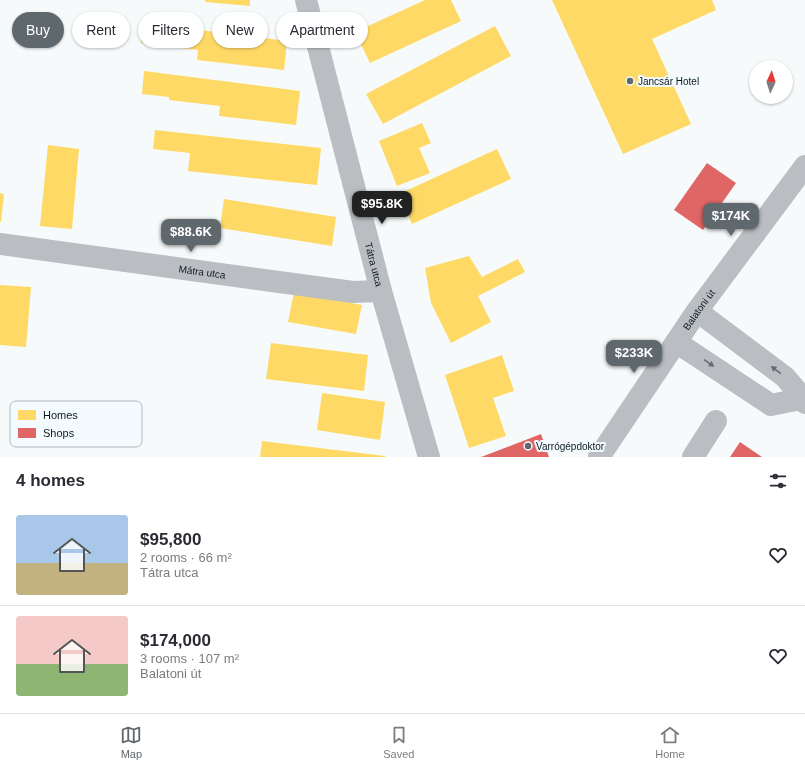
<!DOCTYPE html>
<html lang="en">
<head>
<meta charset="utf-8">
<style>
  body { margin:0; font-family:Arial,sans-serif; background:#f2f2f3; color:#2b2b33; height:100vh; display:flex; flex-direction:column; font-size:15px; white-space:nowrap }
  * { box-sizing:border-box; margin:0 }
  p { font-size:13px; color:#7c7c81 }
  .icon { flex:none; width:22px; height:22px; fill:none; stroke:currentColor; stroke-width:2; stroke-linecap:round; stroke-linejoin:round }
  .map { position:relative; height:457px; overflow:hidden }
  .drawer { display:flex; flex-direction:column; background:#fff; flex:1 }
  .drawer>* { flex:none }
  .hud { position:absolute; left:12px; top:12px; width:400px; height:36px; display:flex; gap:8px }
  .needle { width:26px; rotate:4deg }
  .fabs { position:absolute; left:749px; top:60px; display:grid; gap:8px }
  .fabs a { display:grid; place-items:center; width:44px; height:44px; border-radius:50%; background:#fff; box-shadow:0 1px 3px #0004; font-size:20px }
  .price { position:absolute; translate:-50% -34px; padding:0 9px; border-radius:8px; background:#5f686c; color:#fff; font-size:13px; line-height:26px; filter:drop-shadow(0 1px 2px #0008) }
  .price::after { content:''; position:absolute; left:50%; top:24px; width:12px; height:9px; margin-left:-6px; background:inherit; clip-path:polygon(0 0,100% 0,50% 100%) }
  .price.selected { background:#222; color:#fff }
  ul { padding:0; list-style:none }
  li { display:flex; align-items:center; gap:12px; height:100px; padding:0 16px }
  li+li { border-top:1px solid #e1e1e2 }
  li span { display:grid; place-items:center; flex:none; width:112px; height:80px; border-radius:4px; color:#555 }
  li>.icon { margin-inline-start:auto }
  span .icon { width:48px; height:48px; fill:#fffc; stroke-width:1 }
  li b { font-size:17px }
  h2 { display:flex; justify-content:space-between; align-items:center; height:48px; padding:0 16px; font-size:17px }
  .chip { padding:0 14px; border-radius:18px; background:#fff; box-shadow:0 1px 3px #0004; font-size:14px; line-height:36px }
  .chip.selected { background:#5f686c; color:#fff }
  .tab-bar { display:flex; justify-content:space-around; align-items:center; height:56px; border-top:1px solid #e1e1e2; background:#fff; font-size:11px; color:#7c7c81 }
  .tab-bar a { display:grid; justify-items:center; gap:2px }
  .tab-bar .selected { color:#5f686c }
  .map>svg:first-child { display:block }
  .homes { fill:#ffd966 }
  .shops { fill:#e06666 }
  .lines { fill:none; stroke-linecap:round; stroke-linejoin:round }
  .minor { stroke:#babec2; stroke-width:22 }
  .oneway { fill:#646c70 }
  .poi-dot { fill:#5f686c; stroke:#f3fbfe; stroke-width:1.5 }
  .labels { text-anchor:middle; dominant-baseline:central; stroke-width:4; stroke-linejoin:round; paint-order:stroke }
  .poi-label { font-size:10px; fill:#0d1a1f; stroke:#f3fbfe; text-anchor:start }
  .street-label { font-size:10px; fill:#0d1a1f; stroke:#f3fbfe }
  .key { fill:#f3fbfe; stroke:#aeb8bb; stroke-width:1 }
  .key-label { font-size:11px; fill:#0d1a1f }
</style>
</head>
<body>
<div class="map">
<svg width="805" height="457" viewBox="0 0 805 457">
  <rect width="100%" height="100%" fill="#f6fafb"/>
  <path class="homes" d="M205,0H250V6L205,2Z
    M425,0H451L461,21L370,63L355,32Z
    M552,0H712L716,10L652,39L691,124L623,154Z
    M144,23L287,41L284,70L197,60L198,50L141,43Z
    M495,26L511,56L383,124L366,94Z
    M144,71L300,91L296,125L219,116L220,106L169,100V97L142,94Z
    M422,123L431,143L419,148L430,173L397,186L379,141Z
    M155,130L321,148L317,185L188,171L190,153L153,149Z
    M48,145L79,149L72,229L40,226Z
    M497,149L511,179L412,224L399,194Z
    M0,193L4,194L1,222H0Z
    M224,199L336,217L332,246L220,228Z
    M469,256L482,277L518,259L525,272L478,296L491,322L451,343L431,303L425,268Z
    M0,285L31,287L26,347L0,345Z
    M294,292L362,305L356,334L288,322Z
    M271,343L368,355L364,391L266,379Z
    M502,355L514,391L493,398L506,436L469,448L445,375Z
    M322,393L385,402L380,440L317,430Z
    M262,441L385,456V457H260Z"/>
  <path class="shops" d="M707,163L736,183L703,230L674,210Z
    M541,434L549,457H481Z
    M740,442L762,457H730Z"/>
  <g class="lines">
    <g class="minor">
      <path id="s1" d="M306,0L381,291L429,457"/>
      <path id="s2" d="M0,244L353,292L381,291"/>
      <path d="M697,311L785,377L803,398L805,403"/>
      <path d="M676,342L771,405L805,398"/>
      <path id="s3" d="M599,457L697,311L805,166"/>
      <path d="M693,457L716,421"/>
    </g>
  </g>
  <defs><path id="oneway-solid" d="M-6-.8H1V-3.2L6.5 0L1 3.2V.8H-6Z"/></defs>
  <g class="oneway">
    <use href="#oneway-solid" transform="translate(709 363) rotate(34)"/>
    <use href="#oneway-solid" transform="translate(776 370) rotate(-143)"/>
  </g>
  <g class="poi-dot">
    <circle cx="630" cy="81" r="4"/>
    <circle cx="528" cy="446" r="4"/>
  </g>
  <g class="labels">
    <g class="poi-label">
      <text x="638" y="81">Jancsár Hotel</text>
      <text x="536" y="446">Varrógépdoktor</text>
    </g>
    <g class="street-label">
      <text stroke="none"><textPath href="#s1" startOffset="273">Tátra utca</textPath></text>
      <text stroke="none"><textPath href="#s2" startOffset="204">Mátra utca</textPath></text>
      <text stroke="none"><textPath href="#s3" startOffset="178">Balatoni út</textPath></text>
    </g>
  </g>
  <rect x="10" y="401" width="132" height="46" rx="6" class="key"/>
  <rect x="18" y="410" width="18" height="10" fill="#ffd966"/>
  <rect x="18" y="428" width="18" height="10" fill="#e06666"/>
  <g class="key-label">
    <text x="43" y="419">Homes</text>
    <text x="43" y="437">Shops</text>
  </g>
</svg>
<div class="fabs">
<a><svg class="needle" viewBox="-14 -14 28 28"><path d="M0-13l5 13h-10z" fill="#e53935"/><path d="M0 13l5-13h-10z" fill="#7c7c81"/></svg></a>
</div>
<b class="price selected" style="left:382px;top:225px">$95.8K</b>
<b class="price" style="left:731px;top:237px">$174K</b>
<b class="price" style="left:191px;top:253px">$88.6K</b>
<b class="price" style="left:634px;top:374px">$233K</b>
<div class="hud">
<a class="chip selected">Buy</a>
<a class="chip">Rent</a>
<a class="chip">Filters</a>
<a class="chip">New</a>
<a class="chip">Apartment</a>
</div>
</div>
<section class="drawer">
<h2>4 homes<svg class="icon" aria-label="filters" viewBox="0 0 24 24"><path d="M4 7h16M4 17h16"/><circle cx="9" cy="7" r="2"/><circle cx="15" cy="17" r="2"/></svg></h2>
<ul>
<li><span style="background:linear-gradient(#a9c7e8 60%,#c2b280 0)"><svg class="icon" aria-label="home" viewBox="0 0 24 24"><path d="M3 11l9-7 9 7M6 9v11h12V9"/></svg></span><div><b>$95,800</b><p>2 rooms · 66 m²</p><p>Tátra utca</p></div><svg class="icon" aria-label="heart" viewBox="0 0 24 24"><path d="M12 20l-8-8c-3-5 5-10 8-4 3-6 11-1 8 4z"/></svg></li>
<li><span style="background:linear-gradient(#f6c9c9 60%,#8fb573 0)"><svg class="icon" aria-label="home" viewBox="0 0 24 24"><path d="M3 11l9-7 9 7M6 9v11h12V9"/></svg></span><div><b>$174,000</b><p>3 rooms · 107 m²</p><p>Balatoni út</p></div><svg class="icon" aria-label="heart" viewBox="0 0 24 24"><path d="M12 20l-8-8c-3-5 5-10 8-4 3-6 11-1 8 4z"/></svg></li>
</ul>
</section>
<nav class="tab-bar">
<a class="selected"><svg class="icon" aria-label="map" viewBox="0 0 24 24"><path d="M3 6l6-2 6 2 6-2v14l-6 2-6-2-6 2zM9 4v14M15 6v14"/></svg>Map</a>
<a><svg class="icon" aria-label="saved" viewBox="0 0 24 24"><path d="M7 4h10v16l-5-4-5 4z"/></svg>Saved</a>
<a><svg class="icon" aria-label="home" viewBox="0 0 24 24"><path d="M3 11l9-7 9 7M6 9v11h12V9"/></svg>Home</a>
</nav>
</body>
</html>
